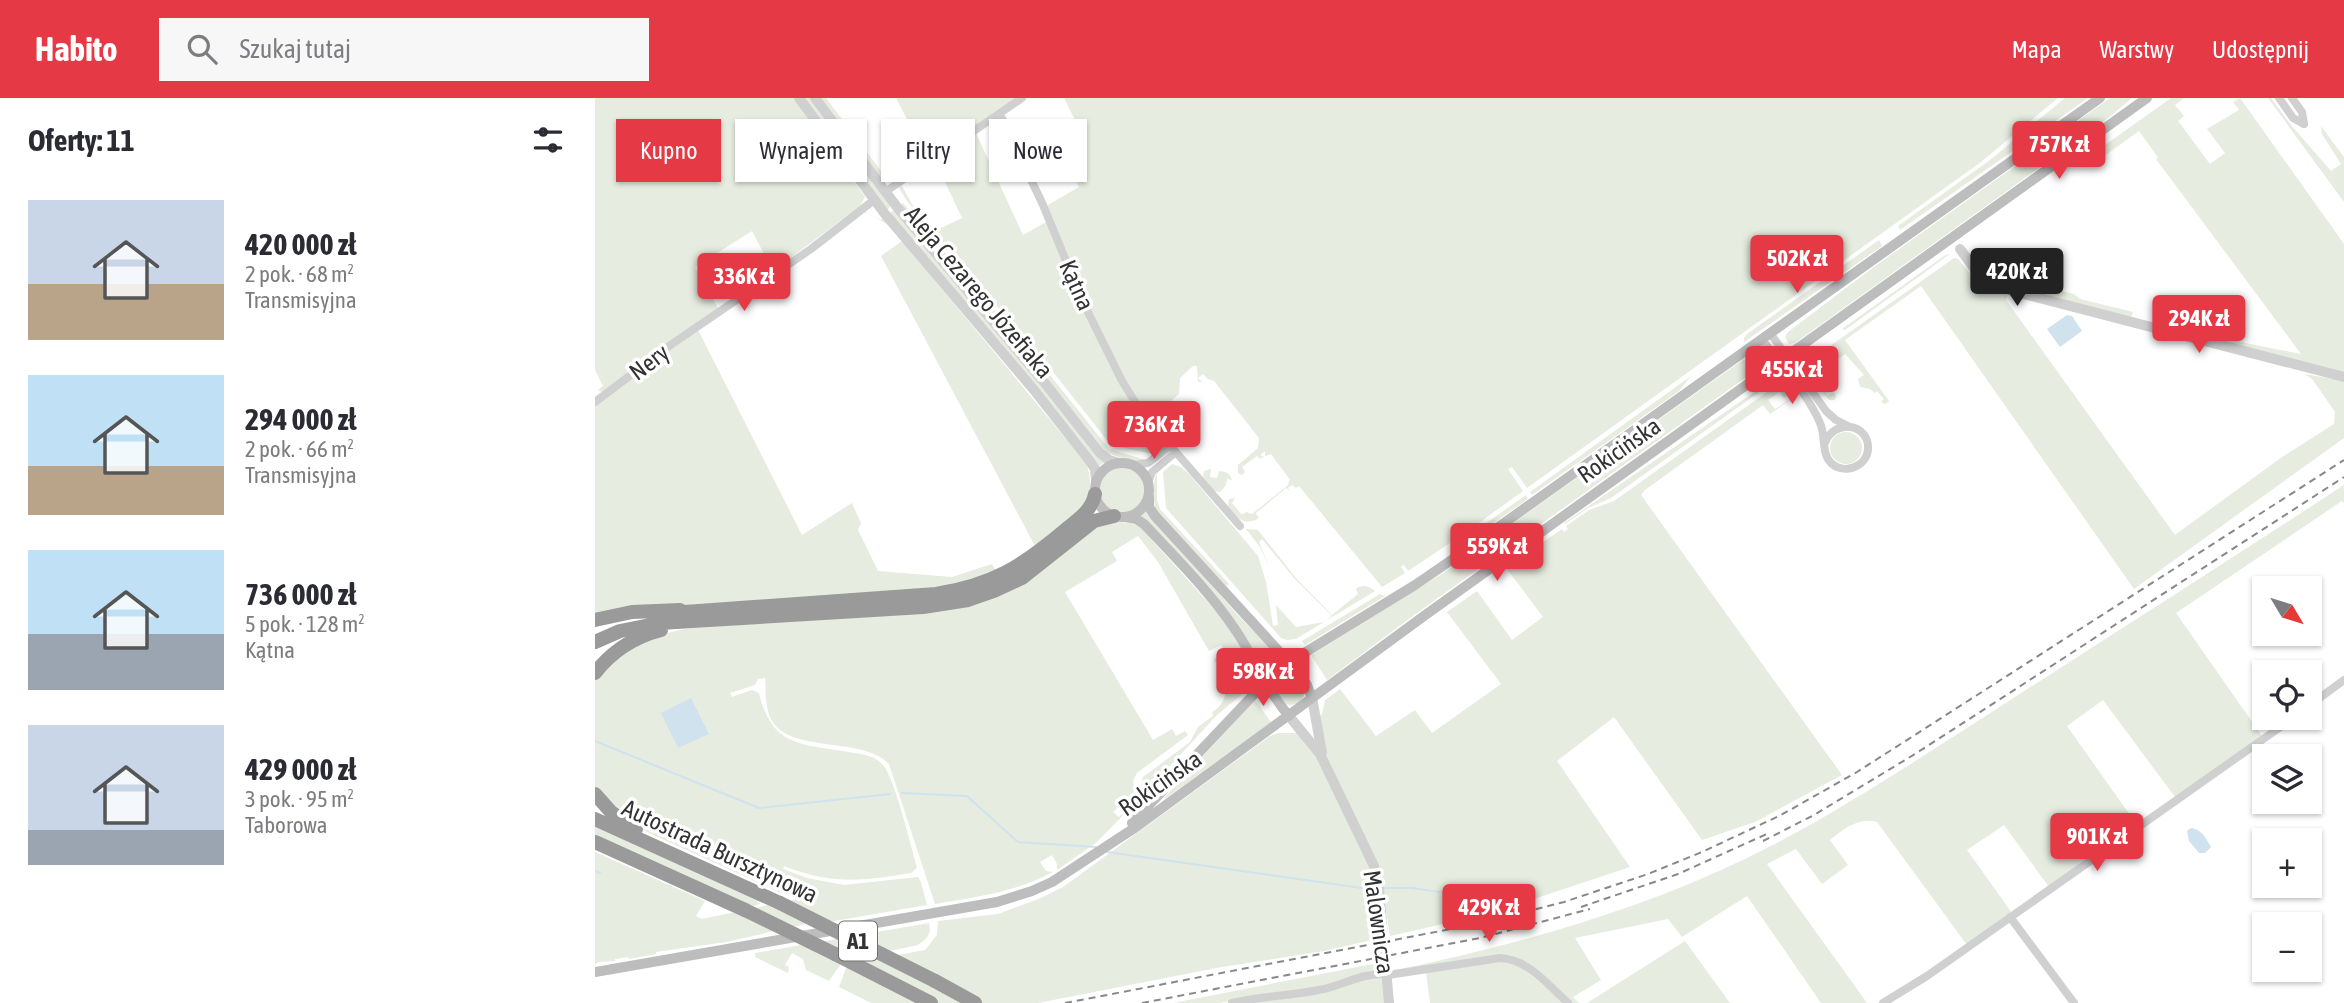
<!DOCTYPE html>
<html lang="pl">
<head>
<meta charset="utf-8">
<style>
  body { margin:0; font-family:"Asap Condensed",sans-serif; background:#f7f7f7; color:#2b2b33; height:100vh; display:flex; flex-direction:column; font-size:26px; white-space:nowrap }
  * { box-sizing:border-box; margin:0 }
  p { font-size:23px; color:#7c7c81 }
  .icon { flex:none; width:38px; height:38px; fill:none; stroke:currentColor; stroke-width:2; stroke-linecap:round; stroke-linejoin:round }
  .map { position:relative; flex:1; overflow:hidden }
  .side { display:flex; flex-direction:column; background:#fff; width:595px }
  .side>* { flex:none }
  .guide { position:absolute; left:21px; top:21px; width:665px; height:63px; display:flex; gap:14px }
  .needle { width:46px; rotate:128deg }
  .tools { position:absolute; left:1657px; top:478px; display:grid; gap:14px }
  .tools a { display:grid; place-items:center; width:70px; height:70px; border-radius:0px; background:#fff; box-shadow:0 2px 5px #0004; font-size:35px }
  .price { position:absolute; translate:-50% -60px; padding:0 16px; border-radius:7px; background:#e63946; color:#fff; font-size:23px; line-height:46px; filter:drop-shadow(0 2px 4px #0008) }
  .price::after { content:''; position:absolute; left:50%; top:42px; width:21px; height:16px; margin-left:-10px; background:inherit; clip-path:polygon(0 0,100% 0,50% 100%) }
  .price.current { background:#222; color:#fff }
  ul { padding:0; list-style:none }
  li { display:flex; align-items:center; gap:21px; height:175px; padding:0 28px }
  li span { display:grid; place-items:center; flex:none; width:196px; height:140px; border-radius:0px; color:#555 }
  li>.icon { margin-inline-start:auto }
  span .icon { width:84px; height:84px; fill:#fffc; stroke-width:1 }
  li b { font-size:30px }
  h2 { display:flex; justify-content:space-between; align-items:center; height:84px; padding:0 28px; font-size:30px }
  .tag { padding:0 24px; border-radius:0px; background:#fff; box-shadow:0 2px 5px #0004; font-size:24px; line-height:63px }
  .tag.current { background:#e63946; color:#fff }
  header { display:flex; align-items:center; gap:42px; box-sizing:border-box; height:98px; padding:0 35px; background:#e63946; color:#fff }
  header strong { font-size:33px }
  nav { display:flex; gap:38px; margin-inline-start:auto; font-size:24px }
  .search { width:490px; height:63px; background:#f7f7f7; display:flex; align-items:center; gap:18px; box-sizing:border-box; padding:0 24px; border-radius:0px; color:#7c7c81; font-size:26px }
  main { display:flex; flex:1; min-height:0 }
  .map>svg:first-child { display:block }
  .green { fill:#e6ecdf }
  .water { fill:#cfe2ee }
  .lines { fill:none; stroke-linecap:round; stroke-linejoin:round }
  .stream { stroke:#cfe2ee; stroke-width:2 }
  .minor { stroke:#d0d0d0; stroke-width:8 }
  .tertiary { stroke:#d0d0d0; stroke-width:10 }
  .secondary { stroke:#bdbdbd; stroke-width:10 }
  .motorway { stroke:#9a9a9a; stroke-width:14 }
  .rail { stroke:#888; stroke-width:2; stroke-dasharray:7 5; stroke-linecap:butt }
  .motorway-bridge { stroke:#9a9a9a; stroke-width:14 }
  .labels { text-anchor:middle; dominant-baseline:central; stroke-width:7; stroke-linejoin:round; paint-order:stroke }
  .shield { fill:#fff; stroke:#707070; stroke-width:2 }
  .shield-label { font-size:23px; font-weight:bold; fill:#333 }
  .street-label { font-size:24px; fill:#333; stroke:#fff }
</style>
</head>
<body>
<header>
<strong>Habito</strong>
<div class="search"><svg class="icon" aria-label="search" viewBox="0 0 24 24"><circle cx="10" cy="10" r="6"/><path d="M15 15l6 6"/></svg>Szukaj tutaj</div>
<nav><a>Mapa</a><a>Warstwy</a><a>Udostępnij</a></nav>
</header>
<main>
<section class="side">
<h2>Oferty: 11<svg class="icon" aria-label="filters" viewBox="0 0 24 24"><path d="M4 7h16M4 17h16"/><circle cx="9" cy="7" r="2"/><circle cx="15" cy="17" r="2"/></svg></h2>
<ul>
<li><span style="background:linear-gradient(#c9d6e8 60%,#b9a48a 0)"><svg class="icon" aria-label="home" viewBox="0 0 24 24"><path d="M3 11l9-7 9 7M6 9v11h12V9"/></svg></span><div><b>420 000 zł</b><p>2 pok. · 68 m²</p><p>Transmisyjna</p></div></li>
<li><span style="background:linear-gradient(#bfe0f5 65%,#b9a48a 0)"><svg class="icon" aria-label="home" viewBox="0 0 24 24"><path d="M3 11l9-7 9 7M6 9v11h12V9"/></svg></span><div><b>294 000 zł</b><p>2 pok. · 66 m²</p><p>Transmisyjna</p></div></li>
<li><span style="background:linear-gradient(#bfe0f5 60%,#9aa5b1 0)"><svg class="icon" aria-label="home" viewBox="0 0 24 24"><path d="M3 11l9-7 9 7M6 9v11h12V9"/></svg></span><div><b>736 000 zł</b><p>5 pok. · 128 m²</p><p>Kątna</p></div></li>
<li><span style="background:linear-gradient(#c9d6e8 75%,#9aa5b1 0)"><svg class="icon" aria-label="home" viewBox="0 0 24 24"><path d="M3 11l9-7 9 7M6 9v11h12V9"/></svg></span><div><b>429 000 zł</b><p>3 pok. · 95 m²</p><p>Taborowa</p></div></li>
</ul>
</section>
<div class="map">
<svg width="1749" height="905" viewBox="0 0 1749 905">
  <rect width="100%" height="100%" fill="#fff"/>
  <path class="green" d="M0,0H199L270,99L265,108L178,173L157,133L100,169L124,212L7,294L3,292L8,288L0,272Z
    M209,0H215L296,108L292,112Z
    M226,0H231L295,85L287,82Z
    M301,0H423L342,55L328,52Z
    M469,0H1463L1386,64L932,390L917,369L913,371L928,393L867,437L862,430L859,432L864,439L813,473L809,467L806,469L810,475L787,489L704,388L701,390L697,387L693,390L696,394L691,390L661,415L664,420C648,429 643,420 633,408L634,401L640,400L637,405L647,417L651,414L657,416L692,388L695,382L676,356L670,358V353L665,357L669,359L665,361L662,358L647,369L650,374L647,377L643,375V367L663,350L664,340L619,283L613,281L608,276L603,280L607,284H603L602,268H598L585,280L584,296L568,310L567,315L562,319C534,320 466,143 453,112V107L484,89L461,45L485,32Z
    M1470,0H1493L1305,132L1303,128L1395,62Z
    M1515,0H1537L1512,21L1200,245L1194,246L1190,239L1193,234L1279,169Z
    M1576,0H1589L1580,7L1589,18L1583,23L1615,66L1630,55L1612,31L1644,12L1638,4L1645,0L1749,146V274L1630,244L1626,240L1706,256L1561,61L1563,59L1544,33L1508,59L1503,52Z
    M1673,0H1676L1696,27L1736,73L1746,66L1727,36L1726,28L1749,59V104Z
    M381,35L428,137L451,124L540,311L538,314L562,344V350L557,356L516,347L458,274L312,103L304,90L309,85L307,88L317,106L340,133L367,120L341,65Z
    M308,105L455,277L514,351L551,362C541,364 519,359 511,354L452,281L305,107Z
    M299,112L510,364L503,369L295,115Z
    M270,114L286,122L288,120L490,364C496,372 497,397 491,405C476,427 420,468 396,478C375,487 353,490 332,492L142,505L40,510L0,517V307L103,232L207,437L257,405L266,425L263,432L283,473L357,479L397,466L401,473L440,448L286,158L307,143L292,126L271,114L269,116Z
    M1284,142L1287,148L1149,244V240L1152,236Z
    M1355,156L1250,232L1247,231L1349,158Z
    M1359,160L1363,161L1387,189L1412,197L1411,202L1580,437L1687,359L1739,326L1740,314L1718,282L1710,276L1749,283V340L1539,491L1326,188L1250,242L1294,303L1290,306L1286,304L1289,301L1282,293L1280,295L1275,291L1265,289L1263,281L1269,277L1250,256L1218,279L1232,298L1238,295L1241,297L1240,302H1234L1211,271L1214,263Z
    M1449,192L1463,196L1467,193L1479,196L1485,201L1538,214L1536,220L1448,197Z
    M1149,261L1158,274L815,520L732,582L716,557L848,475Z
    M1096,278L1084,293L937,397L935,394Z
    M1182,287H1189L1195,296L1189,300L1184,294L1173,302L1180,311L1198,300L1175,316L1168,307L1050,392L1046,397L1247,677L1160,724L1107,742L1019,619L962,663L1035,769L897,815L795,838L785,775L733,662L723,618L727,616L730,602L745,591L781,638L820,612L837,635L906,586L852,514L882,493L917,542L948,519L912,471L900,478L967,431L969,434L973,431L971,428L994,412L1019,403Z
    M1168,288L1170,290L1016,400L993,410L970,426L969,425Z
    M1235 350a16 16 0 1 1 32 0a16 16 0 1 1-32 0Z
    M577,366L586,369L594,376L663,458L671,484L678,528L683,527L681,507L701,529L729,524L737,518L699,480L667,441L664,444L675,471L665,449L651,431L663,432L701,480L737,517L763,496L761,491C767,486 774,488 780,493L701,541L692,542L686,540L571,410L568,374Z
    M505 392a22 22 0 1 1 44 0a22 22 0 1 1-44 0Z
    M616,371L615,379L622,380L624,373C631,374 635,375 637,382L632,381L631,387L625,394L619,393L608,380L609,373Z
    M562,375V402L565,411L634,486L632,488L617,475L561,413C558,403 557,384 562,375Z
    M1749,387V405L1747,403L1581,515L1667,638L1580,699L1508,602L1472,628L1542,727L1454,789L1409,727L1372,752L1417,815L1372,847L1282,724C1263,719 1249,731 1235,742L1253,767L1227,786L1201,751L1172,766L1272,905H1226L1152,798L1087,839L1073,821L980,840L1006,882L978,899L984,905H977L933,865L915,857L801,872C920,847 1040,814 1150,761C1237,719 1318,664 1400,612C1516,537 1633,463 1749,387Z
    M931,397L933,401L872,443L870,440Z
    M552,413L640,514L678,553L664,564L545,418Z
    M516,423L535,425L545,429L628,521L657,568L654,571L652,592L622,617L551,694L546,689L548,679L595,644L603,629L618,618L617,614C633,604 631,593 630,577L637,574L632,577L640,590L650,584L648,580L652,577L637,552L623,560L624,562L619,565L620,560L630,554L626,547L614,553L563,464L543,438L517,454L522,463L470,494L558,642L577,631L581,638L590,633L593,637L542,675L538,683L540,694L518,714L524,719L540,703L544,701L502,744L462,772V766L457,757L445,764L451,773L458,774C421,794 380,799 340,806L294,666C267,637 191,657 175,619C170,607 171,592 170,580L163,581L160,587L135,595L137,599L157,592L164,595C177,651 209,646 259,655C269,656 281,659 288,667C300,681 316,748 322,770L316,775C268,783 236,787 189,768L188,771L212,780L249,787L323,779L326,784L332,807L228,825H215L131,844L61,854V856L34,861L33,859L20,861V863L3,864L0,867V754L110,803L101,818L107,821L202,801L206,796L202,783L194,777L186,795L54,735C34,723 13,708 0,688V583C22,552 54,538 90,531L315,514L504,425Z
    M785,496L790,498L710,547L707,543Z
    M690,574L701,577L710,594C708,604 699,609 689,606L679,590L680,582Z
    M660,602L676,624L570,701L569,700Z
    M684,635H703L721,656L777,774L786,840L729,853L621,870L443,905H276L244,889L251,870L255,866L330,852L342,837L343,823L403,816L446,800L468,789L675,638Z
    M0,725L165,800L162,804L166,806L154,809L0,740Z
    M334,825C337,836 332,841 323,847L248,863L234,883L211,872L208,861L197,855L190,867L194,869L193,875L160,859V855Z
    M1090,843L1135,905H992Z
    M906,862L928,870L969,905H835L831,874Z
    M788,864L789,873L711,892L663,897L625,905H578Z
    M789,879L790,905H645L769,880Z"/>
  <path class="water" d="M1472,217L1477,218L1487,233L1465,249L1452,231Z
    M96,600L114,636L83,650L66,615Z
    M1596,730C1606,731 1611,740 1616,749L1610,755H1604L1594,743L1592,733Z"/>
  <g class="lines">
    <path class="stream" d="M0,643L164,710L295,696
      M307,695L372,698L423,744L501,749
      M512,754L774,791
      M0,773L5,775
      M789,790H817L879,799
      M888,801L911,803"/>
    <path class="minor" d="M1684,0L1698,20L1709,26
      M1697,0L1707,14L1709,26
      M405,16L448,107L488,204L527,283L547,315L645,428
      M290,94L427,0
      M1175,235L1231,313L1241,322L1253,328
      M1167,241C1185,266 1213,296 1225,325C1231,337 1226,355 1236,365C1249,377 1271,369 1273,352C1275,325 1239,320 1230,345
      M0,304L77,246L216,151L279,102
      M537,367L553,365L575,348
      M553,385L557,374L581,354
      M1715,607L1749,582
      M1415,819L1479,905
      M637,905C665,898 695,898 724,892C747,888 769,873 793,877L905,860C933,861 953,887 973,905
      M1288,905L1332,878L1698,620"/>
    <path class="tertiary" d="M204,0L290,116L439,292L494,362L500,371L501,383
      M220,0L302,109L449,284L505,355L514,362L524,365
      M1365,151L1384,177L1406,190L1749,279
      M717,600L727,655
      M694,618L725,656L779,768L784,791L794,905"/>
    <path class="secondary" d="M500 392a27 27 0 1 1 54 0a27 27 0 1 1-54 0Z
      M554,398V409L560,418L702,573L712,587L717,600
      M531,419L541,421L549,426C579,458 612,491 637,527C658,556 670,590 694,618
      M537,725L683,571L820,487L874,450L1505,0
      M0,874L402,804L437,793L457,784L541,729L829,518L1552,0"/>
    <path class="motorway" d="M76,515L341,496C398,487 426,469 470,432C482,422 497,413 500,396
      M0,522L37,514L85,512
      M0,544L25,533L65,525L328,509L373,502L399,493L427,480L499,423L519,418
      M0,575C17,553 39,539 66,532
      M0,696L16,714L41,731
      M0,721L185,805
      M0,744L150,812
      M240,856L336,905
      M340,883L380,905"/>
    <path class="rail" d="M1168,743L1219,717L1320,656L1749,379
      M986,809L1083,776L1174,735
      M470,905L882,826L969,804L1053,776L1107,754L1186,717L1262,674L1749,362
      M547,905L885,840L995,811"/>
    <path class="motorway-bridge" d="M185,805L340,883
      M150,812L240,856"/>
  </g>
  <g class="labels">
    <rect class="shield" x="244" y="823.5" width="38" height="39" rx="5"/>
    <g class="shield-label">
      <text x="263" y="843">A1</text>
    </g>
    <g class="street-label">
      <text transform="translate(482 187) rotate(66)">Kątna</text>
      <text transform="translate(384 194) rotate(50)">Aleja Cezarego Józefiaka</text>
      <text transform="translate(54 264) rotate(-37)">Nery</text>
      <text transform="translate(1024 352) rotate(-35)">Rokicińska</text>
      <text transform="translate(565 685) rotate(-35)">Rokicińska</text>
      <text transform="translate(125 753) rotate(25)">Autostrada Bursztynowa</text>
      <text transform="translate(784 824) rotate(82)">Malownicza</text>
    </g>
  </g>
</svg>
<div class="tools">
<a><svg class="needle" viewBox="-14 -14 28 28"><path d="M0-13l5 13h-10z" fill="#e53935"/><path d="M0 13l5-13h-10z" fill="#7c7c81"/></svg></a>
<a><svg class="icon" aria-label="locate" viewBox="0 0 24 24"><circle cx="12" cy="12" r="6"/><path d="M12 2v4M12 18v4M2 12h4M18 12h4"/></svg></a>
<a><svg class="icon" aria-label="layers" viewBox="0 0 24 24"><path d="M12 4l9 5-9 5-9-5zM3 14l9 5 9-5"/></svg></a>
<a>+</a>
<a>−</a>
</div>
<b class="price" style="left:1464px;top:83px">757K zł</b>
<b class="price" style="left:1202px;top:197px">502K zł</b>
<b class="price current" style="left:1422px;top:210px">420K zł</b>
<b class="price" style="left:149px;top:215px">336K zł</b>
<b class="price" style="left:1604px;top:257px">294K zł</b>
<b class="price" style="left:1197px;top:308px">455K zł</b>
<b class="price" style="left:559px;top:363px">736K zł</b>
<b class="price" style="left:902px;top:485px">559K zł</b>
<b class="price" style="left:668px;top:610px">598K zł</b>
<b class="price" style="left:1502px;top:775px">901K zł</b>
<b class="price" style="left:894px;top:846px">429K zł</b>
<div class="guide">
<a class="tag current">Kupno</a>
<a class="tag">Wynajem</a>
<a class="tag">Filtry</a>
<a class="tag">Nowe</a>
</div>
</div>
</main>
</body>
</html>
